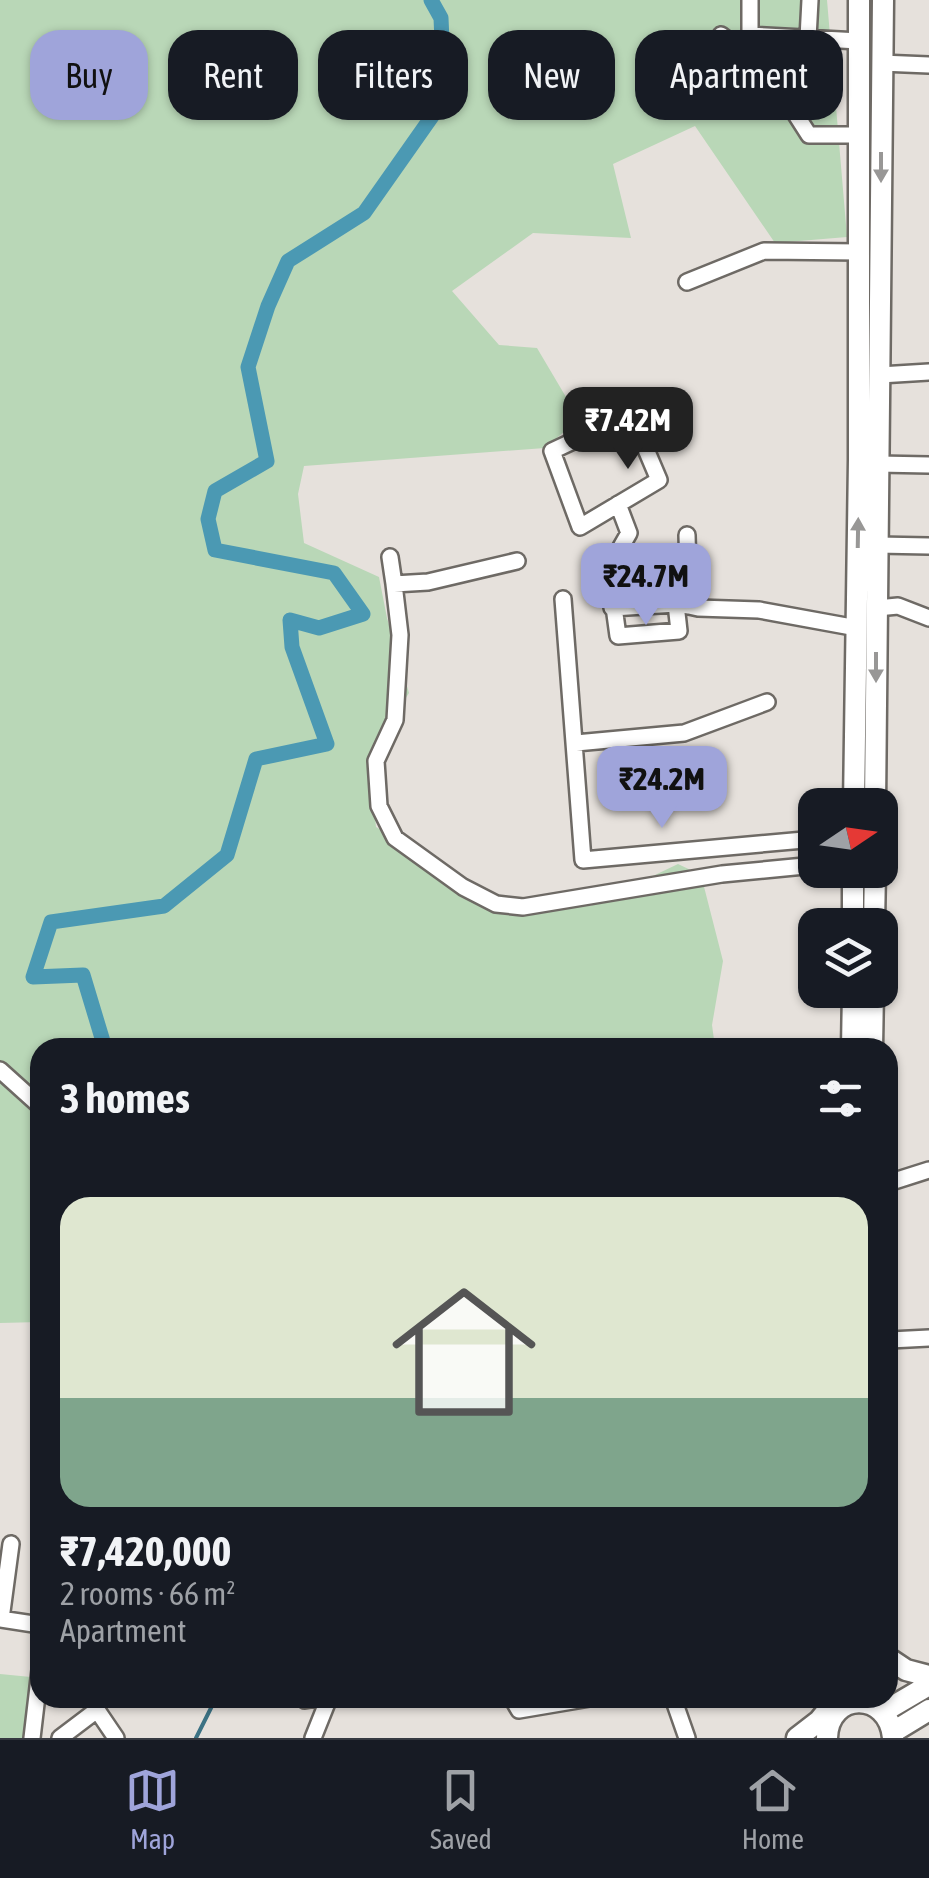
<!DOCTYPE html>
<html lang="en">
<head>
<meta charset="utf-8">
<style>
  body { margin:0; font-family:"Asap Condensed",sans-serif; background:#242831; color:#f1f3f6; height:100vh; display:flex; flex-direction:column; font-size:38px; white-space:nowrap }
  * { box-sizing:border-box; margin:0 }
  p { font-size:32px; color:#9ea1a6 }
  .icon { flex:none; width:55px; height:55px; fill:none; stroke:currentColor; stroke-width:2; stroke-linecap:round; stroke-linejoin:round }
  .map { position:relative; flex:1; overflow:hidden }
  .sheet { position:absolute; left:30px; top:1038px; width:868px; height:670px; display:flex; flex-direction:column; background:#171b24; border-radius:30px; box-shadow:0 2px 8px #0004 }
  .sheet>* { flex:none }
  .banner { position:absolute; left:30px; top:30px; width:870px; height:90px; display:flex; gap:20px }
  .needle { width:65px; rotate:77deg }
  .tools { position:absolute; left:798px; top:788px; display:grid; gap:20px }
  .tools a { display:grid; place-items:center; width:100px; height:100px; border-radius:20px; background:#171b24; box-shadow:0 2px 8px #0004; font-size:50px }
  .price { position:absolute; translate:-50% -85px; padding:0 22px; border-radius:20px; background:#9fa4da; color:#111; font-size:32px; line-height:65px; filter:drop-shadow(0 2px 5px #0008) }
  .price::after { content:''; position:absolute; left:50%; top:60px; width:30px; height:22px; margin-left:-15px; background:inherit; clip-path:polygon(0 0,100% 0,50% 100%) }
  .price.on { background:#222; color:#fff }
  ul { padding:0; list-style:none }
  li { display:grid; align-content:center; gap:20px; height:530px; padding:0 30px }
  li span { display:grid; place-items:center; height:310px; border-radius:30px; color:#555 }
  li>.icon { margin-inline-start:auto }
  span .icon { width:180px; height:180px; fill:#fffc; stroke-width:1 }
  li b { font-size:42px }
  h2 { display:flex; justify-content:space-between; align-items:center; height:120px; padding:0 30px; font-size:42px }
  .pill { padding:0 35px; border-radius:30px; background:#171b24; box-shadow:0 2px 8px #0004; font-size:35px; line-height:90px }
  .pill.on { background:#9fa4da; color:#111 }
  .tab-bar { display:flex; justify-content:space-around; align-items:center; height:140px; border-top:2px solid #363941; background:#171b24; font-size:28px; color:#9ea1a6 }
  .tab-bar a { display:grid; justify-items:center; gap:5px }
  .tab-bar .on { color:#9fa4da }
  .map>svg:first-child { display:block }
  .green { fill:#b9d7b7 }
  .lines { fill:none; stroke-linecap:round; stroke-linejoin:round }
  .stream { stroke:#3c7284; stroke-width:4 }
  .canal { stroke:#4b99b3; stroke-width:15 }
  .minor-casing { stroke:#6e6a65; stroke-width:20 }
  .major-casing { stroke:#6e6a65; stroke-width:25 }
  .minor { stroke:#fff; stroke-width:15 }
  .major { stroke:#fff; stroke-width:20 }
  .oneway { fill:#989796 }
</style>
</head>
<body>
<div class="map">
<svg width="929" height="1738" viewBox="0 0 929 1738">
  <rect width="100%" height="100%" fill="#e6e1dc"/>
  <path class="green" d="M0,0H827L847,237L775,243L695,126L613,164L631,238L533,233L452,291L499,345L537,348L579,419L545,448L304,466L298,494L304,543L379,577L387,618L409,693L369,754L376,827L395,838L494,908L590,906L678,864L701,875L723,961L712,1025L715,1047L40,1048V1322L0,1323Z
    M0,1674L31,1677L23,1738H0Z"/>
  <g class="lines">
    <path class="stream" d="M196,1738L216,1698"/>
    <path class="canal" d="M105,1048L83,975L33,977L51,922L164,906L227,855L256,759L327,744L292,647L290,620L319,628L363,614L334,573L215,550L208,519L215,491L267,461L248,367L268,306L288,261L364,213L440,105L443,64L441,18L431,0"/>
    <g class="minor-casing">
      <path id="minor" d="M750,0V35L859,41
        M721,35L768,71L809,135H859
        M808,38L810,0
        M881,63L929,65
        M687,282L764,251L860,252
        M880,375L929,372
        M631,414L659,480L580,527L552,451Z
        M878,464L929,465
        M687,535L689,606L698,608L759,610L857,628
        M877,545L929,546
        M617,554L629,533L618,504
        M390,557L394,584
        M688,557L617,554L607,556L618,636L679,631L676,604L689,606
        M517,561L428,582L394,584L400,635L395,720L376,761L379,806L395,838L463,887L496,904L523,907L722,874L815,865
        M563,599L583,860L815,839
        M612,608L676,604
        M877,608L898,606L929,618
        M576,743L684,733L767,702
        M0,1070L40,1106
        M888,1183L929,1170
        M890,1340L929,1338
        M0,1619L40,1625
        M1,1619L11,1544
        M512,1698L519,1710L590,1698
        M673,1698L687,1738
        M305,1700L317,1698
        M32,1738L40,1670
        M60,1738L97,1710L116,1738
        M313,1738L329,1698"/>
    </g>
    <g class="major-casing">
      <path id="major" d="M854,805L859,460V0
        M875,805L883,0
        M853,925V870
        M874,925L875,870
        M852,1048L853,990
        M872,1048L873,990
        M888,1658L906,1670L929,1676
        M883,1712L929,1685
        M893,1732L929,1710
        M797,1738L819,1721L832,1705
        M827,1738C828,1691 889,1690 893,1738"/>
    </g>
    <use href="#minor" class="minor"/>
    <use href="#major" class="major"/>
  </g>
  <defs><path id="oneway-solid" d="M-6-.8H1V-3.2L6.5 0L1 3.2V.8H-6Z" transform="scale(2.5)"/></defs>
  <g class="oneway">
    <use href="#oneway-solid" transform="translate(881 167) rotate(90)"/>
    <use href="#oneway-solid" transform="translate(858 533) rotate(-89)"/>
    <use href="#oneway-solid" transform="translate(876 667) rotate(90)"/>
  </g>
</svg>
<div class="tools">
<a><svg class="needle" viewBox="-14 -14 28 28"><path d="M0-13l5 13h-10z" fill="#e53935"/><path d="M0 13l5-13h-10z" fill="#9ea1a6"/></svg></a>
<a><svg class="icon" aria-label="layers" viewBox="0 0 24 24"><path d="M12 4l9 5-9 5-9-5zM3 14l9 5 9-5"/></svg></a>
</div>
<b class="price on" style="left:628px;top:472px">₹7.42M</b>
<b class="price" style="left:646px;top:628px">₹24.7M</b>
<b class="price" style="left:662px;top:831px">₹24.2M</b>
<div class="banner">
<a class="pill on">Buy</a>
<a class="pill">Rent</a>
<a class="pill">Filters</a>
<a class="pill">New</a>
<a class="pill">Apartment</a>
</div>
<section class="sheet">
<h2>3 homes<svg class="icon" aria-label="filters" viewBox="0 0 24 24"><path d="M4 7h16M4 17h16"/><circle cx="9" cy="7" r="2"/><circle cx="15" cy="17" r="2"/></svg></h2>
<ul>
<li><span style="background:linear-gradient(#dfe7d0 65%,#7fa58c 0)"><svg class="icon" aria-label="home" viewBox="0 0 24 24"><path d="M3 11l9-7 9 7M6 9v11h12V9"/></svg></span><div><b>₹7,420,000</b><p>2 rooms · 66 m²</p><p>Apartment</p></div></li>
</ul>
</section>
</div>
<nav class="tab-bar">
<a class="on"><svg class="icon" aria-label="map" viewBox="0 0 24 24"><path d="M3 6l6-2 6 2 6-2v14l-6 2-6-2-6 2zM9 4v14M15 6v14"/></svg>Map</a>
<a><svg class="icon" aria-label="saved" viewBox="0 0 24 24"><path d="M7 4h10v16l-5-4-5 4z"/></svg>Saved</a>
<a><svg class="icon" aria-label="home" viewBox="0 0 24 24"><path d="M3 11l9-7 9 7M6 9v11h12V9"/></svg>Home</a>
</nav>
</body>
</html>
